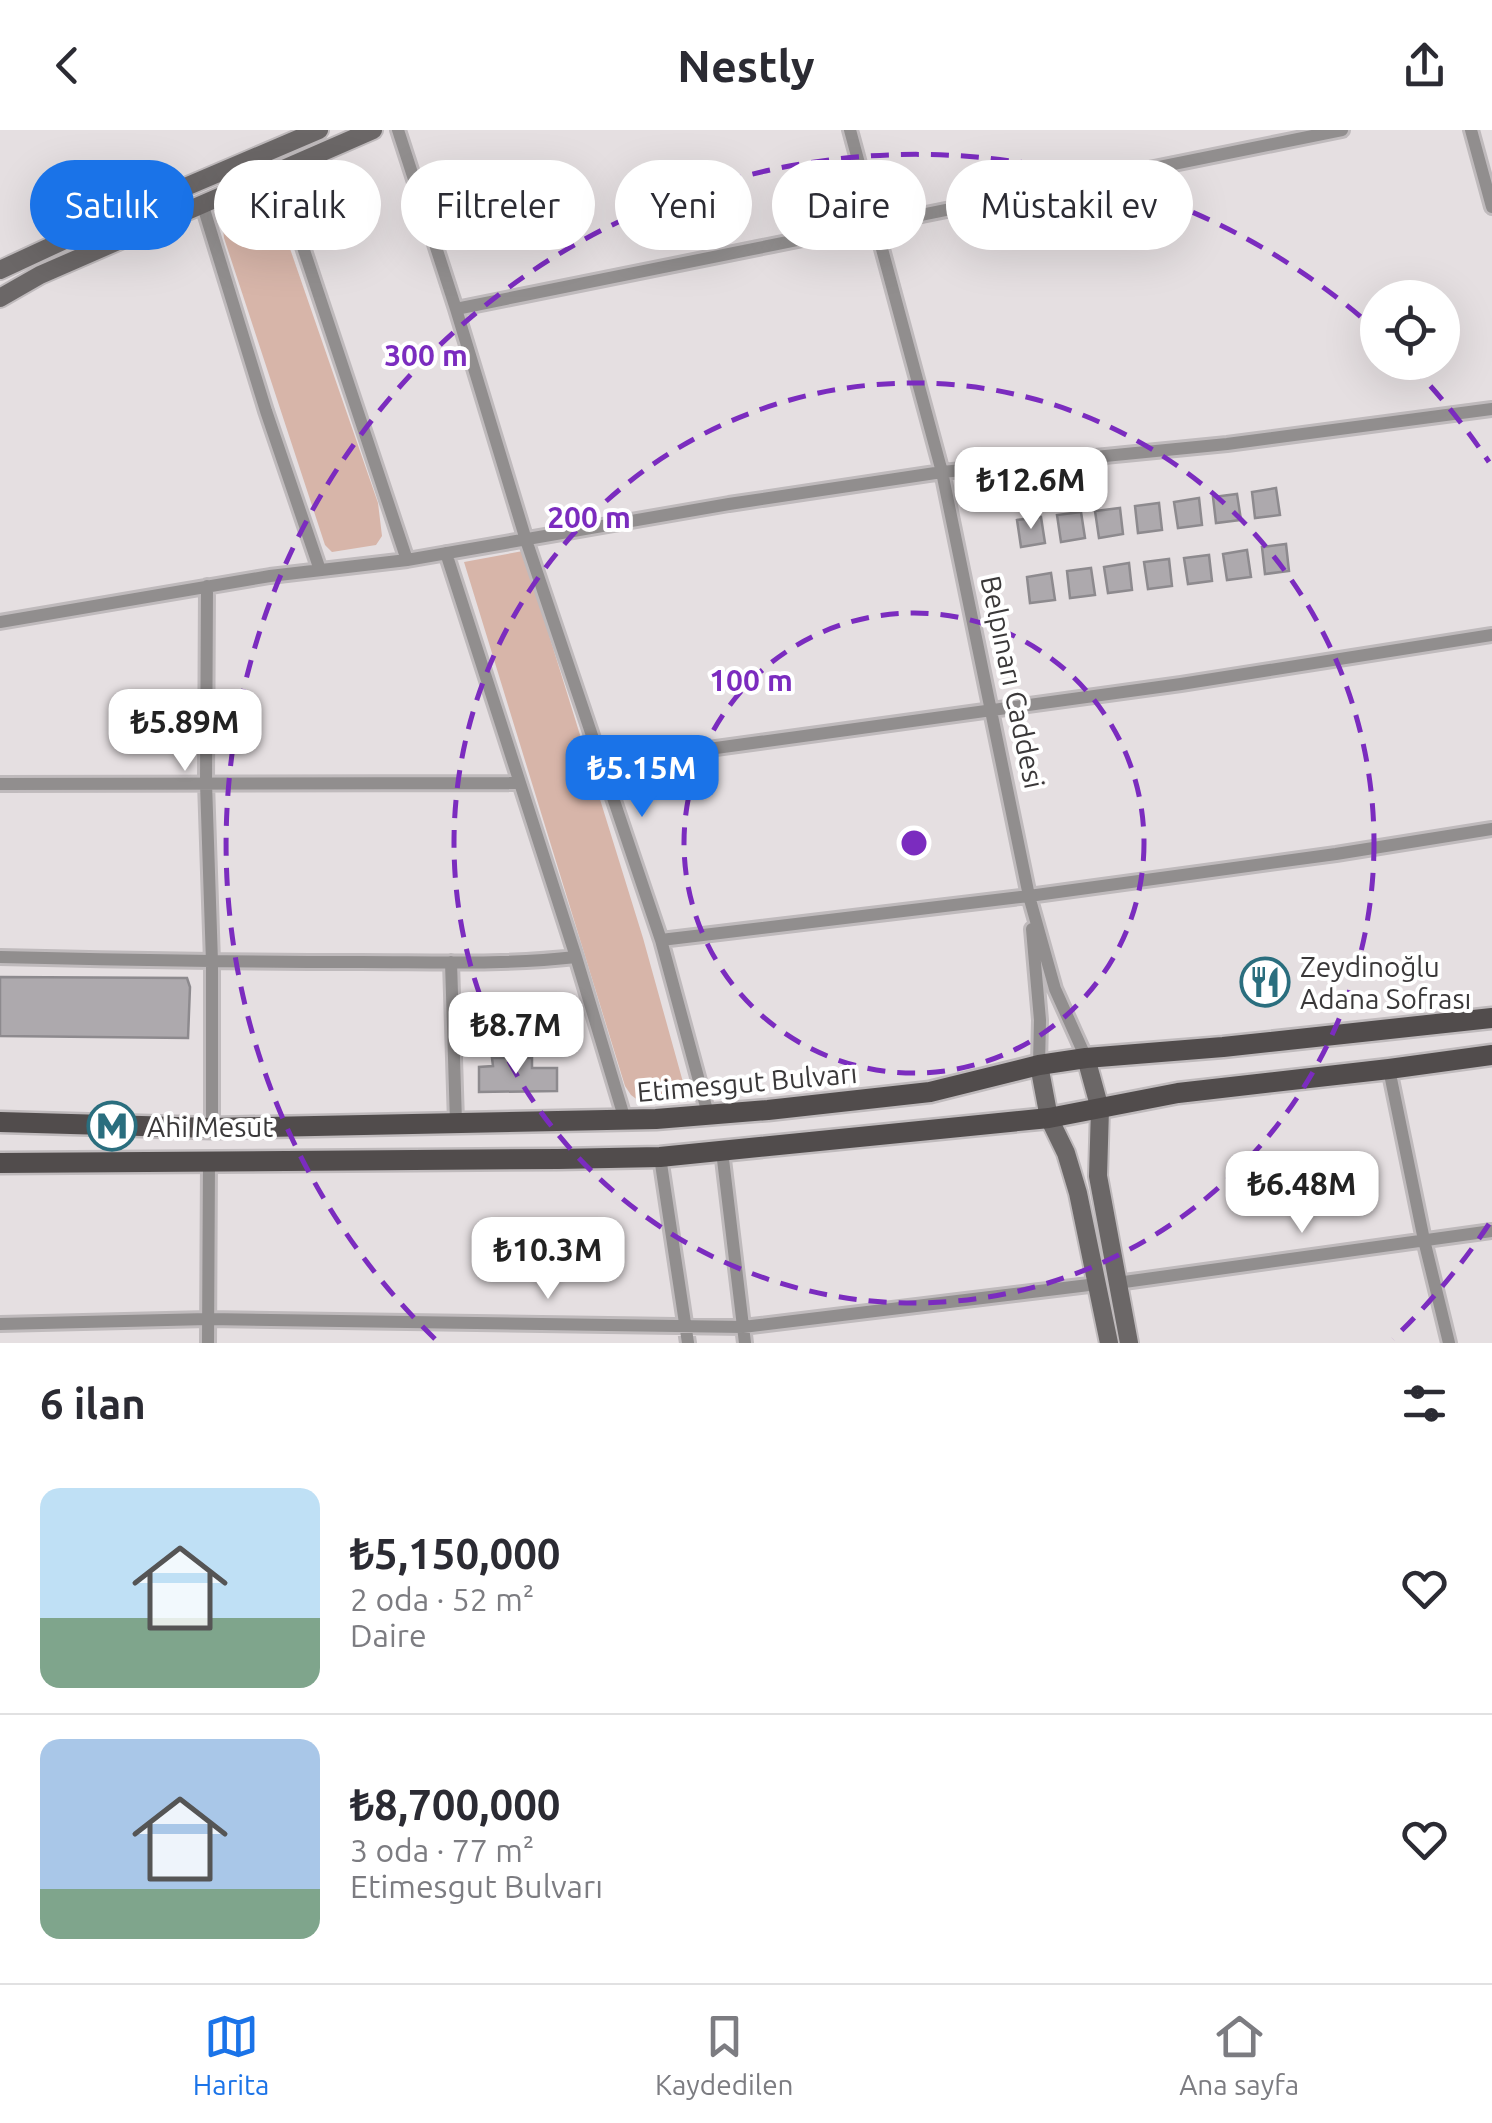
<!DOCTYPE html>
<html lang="tr">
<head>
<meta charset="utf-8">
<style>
  body { margin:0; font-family:Ubuntu,sans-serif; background:#f2f2f3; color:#2b2b33; height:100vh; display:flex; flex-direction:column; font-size:38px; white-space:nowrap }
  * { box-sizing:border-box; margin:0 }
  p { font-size:32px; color:#7c7c81 }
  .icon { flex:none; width:55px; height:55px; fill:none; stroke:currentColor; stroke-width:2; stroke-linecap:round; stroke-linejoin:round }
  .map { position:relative; height:1213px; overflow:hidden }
  .drawer { display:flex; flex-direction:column; background:#fff; flex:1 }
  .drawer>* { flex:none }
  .banner { position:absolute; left:30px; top:30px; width:1432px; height:90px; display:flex; gap:20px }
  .tools { position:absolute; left:1360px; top:150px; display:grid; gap:20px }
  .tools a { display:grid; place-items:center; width:100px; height:100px; border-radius:50%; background:#fff; box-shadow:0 10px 40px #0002; font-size:50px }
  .price { position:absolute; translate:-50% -85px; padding:0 22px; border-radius:20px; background:#fff; color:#222; font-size:32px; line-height:65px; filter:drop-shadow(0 2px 5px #0008) }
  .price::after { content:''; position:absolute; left:50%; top:60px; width:30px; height:22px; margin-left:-15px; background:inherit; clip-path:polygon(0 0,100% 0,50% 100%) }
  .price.on { background:#1a73e8; color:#fff }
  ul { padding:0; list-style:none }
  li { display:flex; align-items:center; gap:30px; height:250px; padding:0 40px }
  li+li { border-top:2px solid #e1e1e2 }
  li span { display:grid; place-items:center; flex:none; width:280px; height:200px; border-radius:20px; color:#555 }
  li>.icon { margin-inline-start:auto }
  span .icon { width:120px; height:120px; fill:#fffc; stroke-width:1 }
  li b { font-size:42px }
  h2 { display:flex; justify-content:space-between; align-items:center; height:120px; padding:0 40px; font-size:42px }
  .chip { padding:0 35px; border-radius:45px; background:#fff; box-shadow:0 10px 40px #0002; font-size:35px; line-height:90px }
  .chip.on { background:#1a73e8; color:#fff }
  header { display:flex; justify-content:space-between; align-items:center; height:130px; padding:0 40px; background:#fff; font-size:45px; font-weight:700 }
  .menu { display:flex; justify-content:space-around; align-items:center; height:140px; border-top:2px solid #e1e1e2; background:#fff; font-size:28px; color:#7c7c81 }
  .menu a { display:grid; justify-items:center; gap:5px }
  .menu .on { color:#1a73e8 }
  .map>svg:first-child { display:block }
  .green { fill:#d7b5a9 }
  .building { fill:#ada9ad; stroke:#8d8a8e; stroke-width:2.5 }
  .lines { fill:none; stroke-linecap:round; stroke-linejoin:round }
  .street-casing { stroke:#bfbabc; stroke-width:18 }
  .secondary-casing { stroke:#bfbabc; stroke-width:22 }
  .primary-casing { stroke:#bfbabc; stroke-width:25 }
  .street { stroke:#918e8e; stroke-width:12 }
  .secondary { stroke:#6b6767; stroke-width:18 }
  .primary { stroke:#514c4c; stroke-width:20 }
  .ring { fill:none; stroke:#7b2cbf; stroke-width:5; stroke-dasharray:18 12 }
  .labels { text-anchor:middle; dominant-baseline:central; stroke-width:8; stroke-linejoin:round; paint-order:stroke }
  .street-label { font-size:28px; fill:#3a3839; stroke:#fff }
  .poi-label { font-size:28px; fill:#3a3839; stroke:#fff; text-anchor:start }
  .centre { fill:#7b2cbf; stroke:#fff; stroke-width:5 }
  .ring-label { font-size:30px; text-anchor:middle; font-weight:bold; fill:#7b2cbf; stroke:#fff; stroke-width:8; stroke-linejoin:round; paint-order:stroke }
</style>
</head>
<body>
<header><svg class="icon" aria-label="back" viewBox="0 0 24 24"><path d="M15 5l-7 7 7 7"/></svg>Nestly<svg class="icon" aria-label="share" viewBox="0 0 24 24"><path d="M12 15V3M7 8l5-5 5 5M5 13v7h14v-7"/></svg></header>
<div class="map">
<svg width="1492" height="1213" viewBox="0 0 1492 1213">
  <rect width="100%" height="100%" fill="#e5dfe1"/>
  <path class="green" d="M265,73L274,79L287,110L378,373L382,406L376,415L332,422L325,415L224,108L223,99L229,89Z
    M523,421L643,808L686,963L639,971L631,965L625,956L464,432Z"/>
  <path class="building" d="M1276,358L1280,385L1255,388L1252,362Z
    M1237,364L1241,390L1216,393L1213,367Z
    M1199,368L1202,395L1178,398L1174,372Z
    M1159,373L1162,400L1138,403L1135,376Z
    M1120,378L1123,404L1099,408L1095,381Z
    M1081,382L1085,408L1061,412L1057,385Z
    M1041,387L1045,413L1021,417L1017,390Z
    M1286,414L1289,441L1265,444L1262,417Z
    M1247,420L1251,447L1227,450L1223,424Z
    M1209,425L1212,451L1188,454L1184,428Z
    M1169,429L1172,456L1148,459L1144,432Z
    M1129,433L1132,460L1108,463L1104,437Z
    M1091,438L1095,465L1070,468L1067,441Z
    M1051,443L1055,470L1030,473L1027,447Z
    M0,847L187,848L190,857L188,908L0,906Z
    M492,928H532V938H557V961L479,962V937L493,936Z"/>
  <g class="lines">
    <g class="street-casing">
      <path id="street" d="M398,0L456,179L526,410L661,810L708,984
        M850,0L942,342L1029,766L1055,859L1086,928
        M1471,0L1492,77
        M278,42L407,430L729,374L942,342L1227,314L1492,279
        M203,76L266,281L320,440
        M456,179L1342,0
        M446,423L576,827L625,990
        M207,456L206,653L212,832V998
        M0,492L270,446L407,430
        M600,634L1181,554L1492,505
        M0,654L520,653
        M1032,799L1040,890L1039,935
        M661,810L1029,766L1336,724L1492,699
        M0,827C120,830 241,832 361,832C433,832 505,835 576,827
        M451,832L456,992
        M1389,939L1424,1110L1449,1213
        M722,1021L745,1213
        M660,1027L688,1213
        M1117,1153L1492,1101
        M0,1194L208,1189L743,1197L1097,1154
        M208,1213L209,1031"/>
    </g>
    <g class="secondary-casing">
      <path id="secondary" d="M0,140L108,90L319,0
        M0,168L40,145L373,0
        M1086,928L1100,979L1098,1046L1129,1213
        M1039,935L1049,988L1066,1023L1078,1063L1109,1213"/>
    </g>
    <g class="primary-casing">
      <path id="primary" d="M0,992L212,998L656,989L768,980L930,962L1039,935L1086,928L1223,917L1492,888
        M0,1033L558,1029L660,1027L1049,988L1178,963L1389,939L1492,925"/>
    </g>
    <use href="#street" class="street"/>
    <use href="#secondary" class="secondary"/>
    <use href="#primary" class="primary"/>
  </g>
  <g class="ring">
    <circle cx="914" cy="713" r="230"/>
    <circle cx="914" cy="713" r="460"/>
    <path d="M1489 1094A690 690 0 0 1 1393 1209M435 1209A690 690 0 0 1 1376 200M1410 234A690 690 0 0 1 1489 332"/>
  </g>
  <defs>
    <g id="restaurant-ring" transform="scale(2.5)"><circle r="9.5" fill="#fff" stroke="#2a6e7e" stroke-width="1.5"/><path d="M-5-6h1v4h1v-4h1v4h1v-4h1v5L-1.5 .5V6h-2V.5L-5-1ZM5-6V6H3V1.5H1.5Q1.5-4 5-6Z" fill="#2a6e7e"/></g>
    <g id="metro-ring" transform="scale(2.5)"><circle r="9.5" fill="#fff" stroke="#2a6e7e" stroke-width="1.5"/><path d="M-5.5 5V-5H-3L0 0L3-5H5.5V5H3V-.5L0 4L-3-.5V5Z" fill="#2a6e7e"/></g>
  </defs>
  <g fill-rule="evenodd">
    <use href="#restaurant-ring" x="1265" y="852"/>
    <use href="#metro-ring" x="112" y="996"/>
  </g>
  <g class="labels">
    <g class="street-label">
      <text transform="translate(1013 552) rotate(78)">Belpınarı Caddesi</text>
      <text transform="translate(747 952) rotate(-5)">Etimesgut Bulvarı</text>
    </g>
    <g class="poi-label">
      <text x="1300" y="836">Zeydinoğlu<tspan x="1300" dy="32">Adana Sofrası</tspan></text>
      <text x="147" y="996">Ahi Mesut</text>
    </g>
  </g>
  <circle cx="914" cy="713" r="15" class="centre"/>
  <g class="ring-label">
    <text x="426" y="236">300 m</text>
    <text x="589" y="398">200 m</text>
    <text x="751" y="561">100 m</text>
  </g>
</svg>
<div class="tools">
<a><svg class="icon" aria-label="locate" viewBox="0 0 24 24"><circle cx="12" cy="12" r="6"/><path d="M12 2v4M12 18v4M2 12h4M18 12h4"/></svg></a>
</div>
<b class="price" style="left:1031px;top:402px">₺12.6M</b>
<b class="price" style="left:185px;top:644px">₺5.89M</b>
<b class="price on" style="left:642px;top:690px">₺5.15M</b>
<b class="price" style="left:516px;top:947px">₺8.7M</b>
<b class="price" style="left:1302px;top:1106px">₺6.48M</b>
<b class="price" style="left:548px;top:1172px">₺10.3M</b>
<div class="banner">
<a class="chip on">Satılık</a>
<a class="chip">Kiralık</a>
<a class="chip">Filtreler</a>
<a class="chip">Yeni</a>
<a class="chip">Daire</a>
<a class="chip">Müstakil ev</a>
</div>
</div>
<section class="drawer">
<h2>6 ilan<svg class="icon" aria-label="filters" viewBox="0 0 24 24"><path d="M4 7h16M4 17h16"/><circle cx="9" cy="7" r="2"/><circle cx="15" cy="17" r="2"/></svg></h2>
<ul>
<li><span style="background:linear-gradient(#bfe0f5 65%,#7fa58c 0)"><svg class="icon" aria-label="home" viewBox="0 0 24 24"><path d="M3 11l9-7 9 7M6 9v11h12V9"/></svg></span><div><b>₺5,150,000</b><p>2 oda · 52 m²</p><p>Daire</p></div><svg class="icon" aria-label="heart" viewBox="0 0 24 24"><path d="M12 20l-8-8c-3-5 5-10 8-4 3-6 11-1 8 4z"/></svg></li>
<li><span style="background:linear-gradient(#a9c7e8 75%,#7fa58c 0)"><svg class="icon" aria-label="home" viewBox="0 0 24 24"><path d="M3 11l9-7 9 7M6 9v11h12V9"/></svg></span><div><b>₺8,700,000</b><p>3 oda · 77 m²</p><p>Etimesgut Bulvarı</p></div><svg class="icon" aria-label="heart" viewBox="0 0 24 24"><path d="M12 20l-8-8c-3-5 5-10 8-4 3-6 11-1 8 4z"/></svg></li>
</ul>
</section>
<nav class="menu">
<a class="on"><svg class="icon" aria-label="map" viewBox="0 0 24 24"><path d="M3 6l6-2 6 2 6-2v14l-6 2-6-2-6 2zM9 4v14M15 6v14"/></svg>Harita</a>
<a><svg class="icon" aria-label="saved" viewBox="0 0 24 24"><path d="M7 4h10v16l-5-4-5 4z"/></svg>Kaydedilen</a>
<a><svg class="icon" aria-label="home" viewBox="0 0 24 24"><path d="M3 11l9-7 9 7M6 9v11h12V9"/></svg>Ana sayfa</a>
</nav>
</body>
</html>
